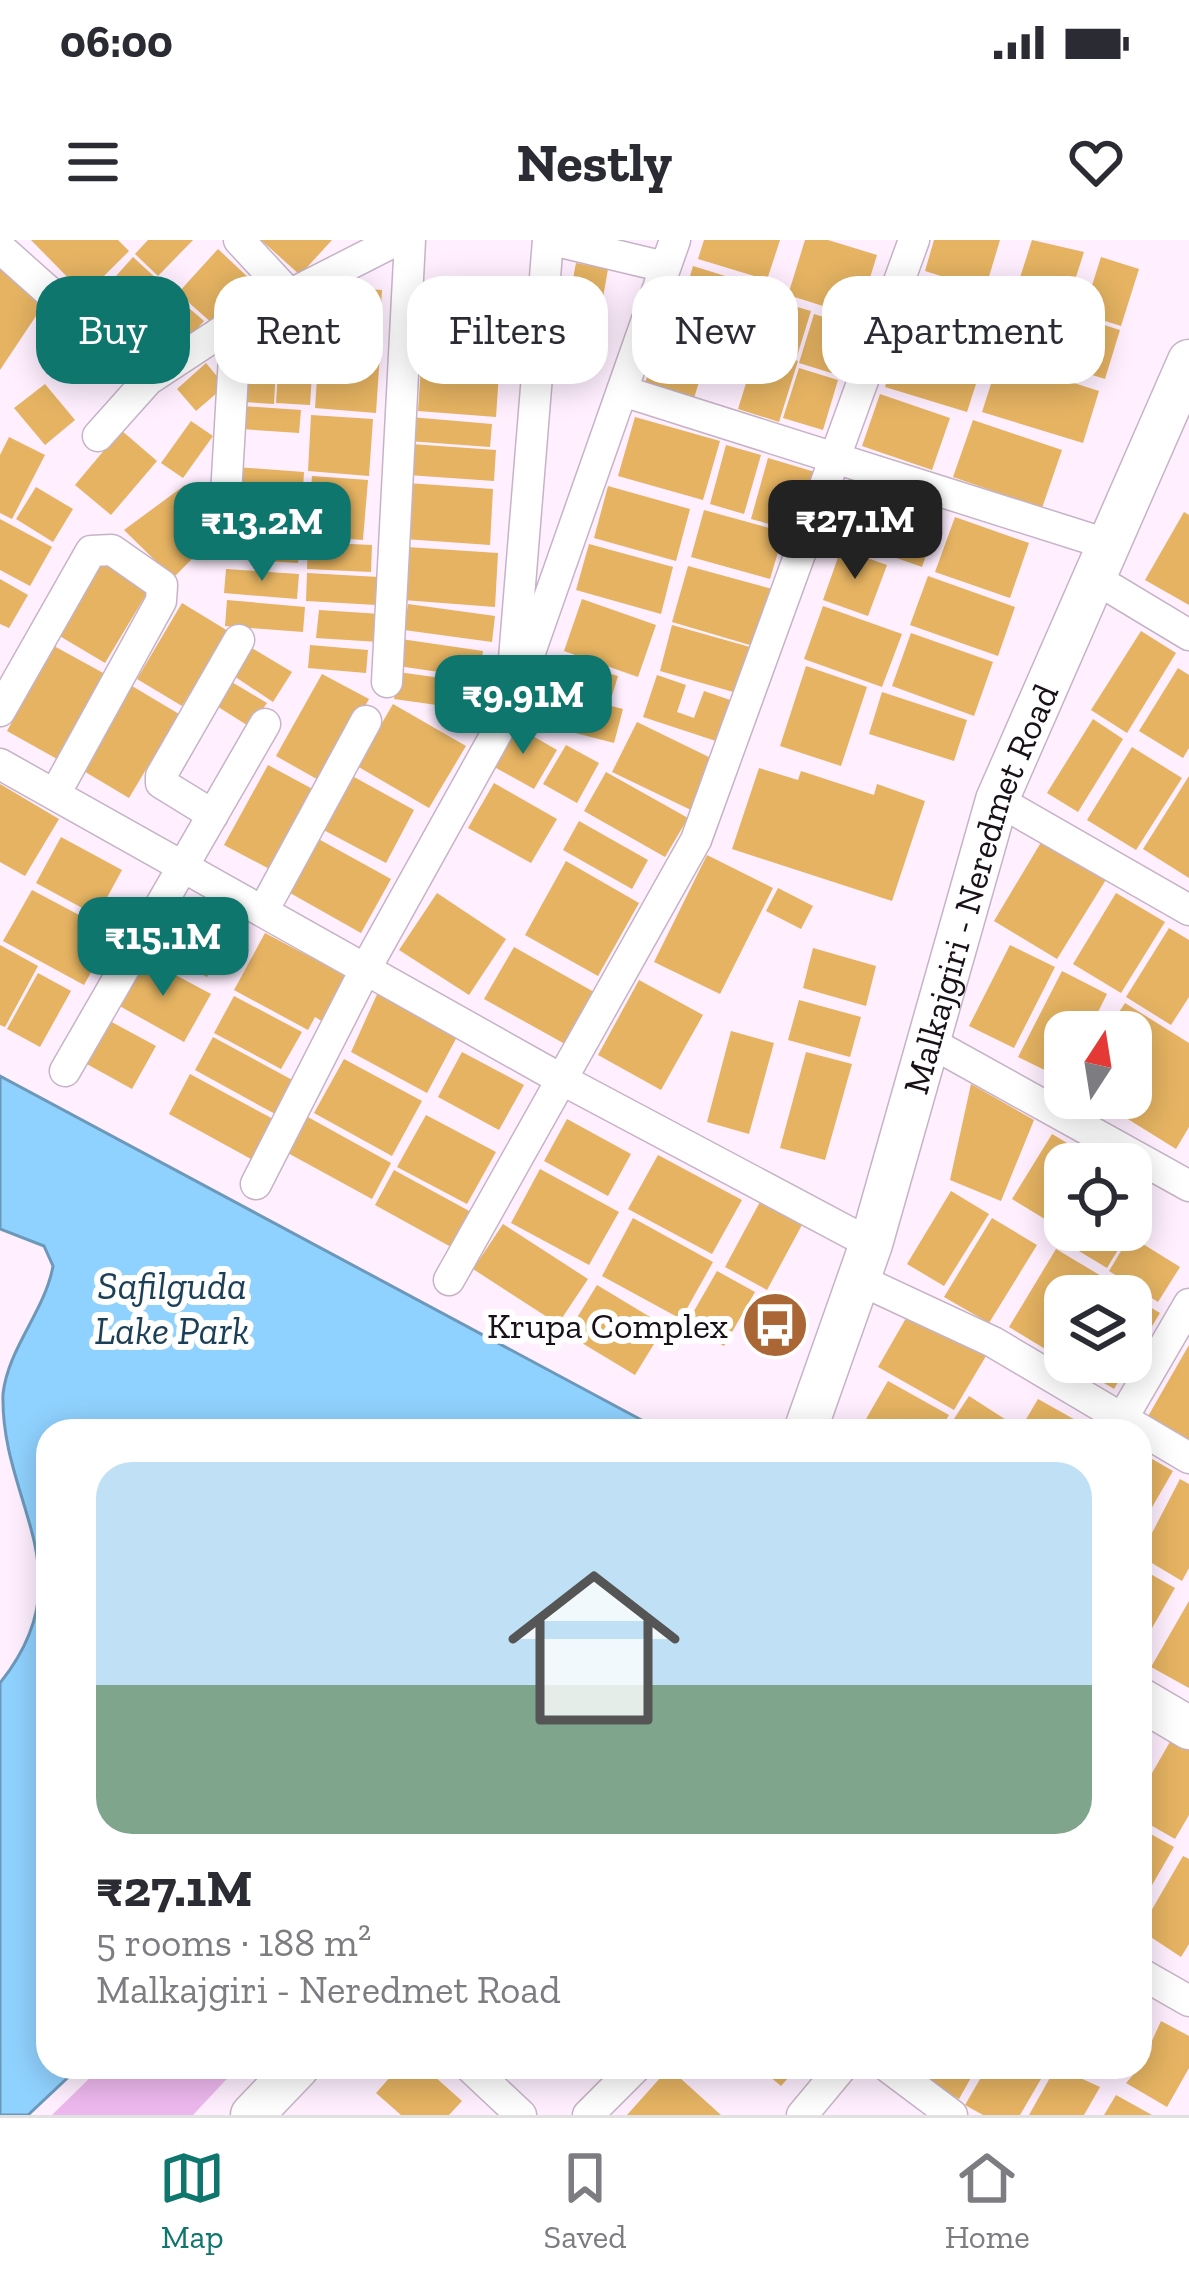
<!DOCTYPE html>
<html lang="en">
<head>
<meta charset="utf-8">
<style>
  body { margin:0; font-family:"Zilla Slab",serif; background:#f2f2f3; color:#2b2b33; height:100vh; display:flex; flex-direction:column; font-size:45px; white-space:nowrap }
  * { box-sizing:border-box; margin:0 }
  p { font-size:39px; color:#7c7c81 }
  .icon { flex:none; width:66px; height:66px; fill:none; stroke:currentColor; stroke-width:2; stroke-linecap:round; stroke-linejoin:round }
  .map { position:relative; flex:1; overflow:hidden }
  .drawer { position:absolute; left:36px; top:1179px; width:1116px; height:660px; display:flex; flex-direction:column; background:#fff; border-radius:36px; box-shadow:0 6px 30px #0003 }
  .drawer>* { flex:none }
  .guide { position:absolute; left:36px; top:36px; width:1119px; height:108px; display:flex; gap:24px }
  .needle { width:78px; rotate:12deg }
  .controls { position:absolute; left:1044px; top:771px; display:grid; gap:24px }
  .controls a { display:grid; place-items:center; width:108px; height:108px; border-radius:24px; background:#fff; box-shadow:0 6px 30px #0003; font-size:60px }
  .price { position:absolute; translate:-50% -102px; padding:0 27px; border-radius:24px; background:#0f766e; color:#fff; font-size:39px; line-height:78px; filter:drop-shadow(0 3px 6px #0008) }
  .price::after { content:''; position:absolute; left:50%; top:72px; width:36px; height:27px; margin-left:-18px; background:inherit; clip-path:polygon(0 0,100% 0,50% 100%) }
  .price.on { background:#222; color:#fff }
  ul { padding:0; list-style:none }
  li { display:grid; align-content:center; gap:24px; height:636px; padding:0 60px }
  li+li { border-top:3px solid #e1e1e2 }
  li span { display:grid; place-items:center; height:372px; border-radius:36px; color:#555 }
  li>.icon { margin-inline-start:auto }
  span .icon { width:216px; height:216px; fill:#fffc; stroke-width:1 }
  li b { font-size:51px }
  .tag { padding:0 42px; border-radius:36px; background:#fff; box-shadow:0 6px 30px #0003; font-size:42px; line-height:108px }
  .tag.on { background:#0f766e; color:#fff }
  .status { display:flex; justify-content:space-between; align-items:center; height:84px; padding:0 60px; background:#fff; direction:ltr }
  .status svg { height:33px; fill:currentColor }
  header { display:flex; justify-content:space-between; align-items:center; height:156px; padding:0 60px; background:#fff; font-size:54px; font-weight:700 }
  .tab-bar { display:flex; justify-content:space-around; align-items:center; height:168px; border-top:3px solid #e1e1e2; background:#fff; font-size:33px; color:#7c7c81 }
  .tab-bar a { display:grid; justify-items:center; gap:6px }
  .tab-bar .on { color:#0f766e }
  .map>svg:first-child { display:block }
  .green { fill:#edb8ee }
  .water { fill:#90d2ff; stroke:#6c98ba; stroke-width:3 }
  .building { fill:#e5b362 }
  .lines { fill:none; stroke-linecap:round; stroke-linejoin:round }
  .street-casing { stroke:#c6b4c6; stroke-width:33 }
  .secondary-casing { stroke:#c6b4c6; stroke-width:45 }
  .street { stroke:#fff; stroke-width:30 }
  .secondary { stroke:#fff; stroke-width:42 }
  .labels { text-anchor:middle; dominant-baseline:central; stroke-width:12; stroke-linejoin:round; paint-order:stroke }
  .street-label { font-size:36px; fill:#181118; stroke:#fff }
  .poi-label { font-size:36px; fill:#181118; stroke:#fff; text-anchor:end }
  .water-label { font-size:39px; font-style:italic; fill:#1b3f56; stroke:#fff }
</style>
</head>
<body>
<div class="status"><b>06:00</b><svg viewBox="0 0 49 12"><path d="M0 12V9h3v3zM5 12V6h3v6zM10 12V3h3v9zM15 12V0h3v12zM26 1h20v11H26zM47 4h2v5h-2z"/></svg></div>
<header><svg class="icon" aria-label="menu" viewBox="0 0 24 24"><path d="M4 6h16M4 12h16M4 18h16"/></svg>Nestly<svg class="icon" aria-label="heart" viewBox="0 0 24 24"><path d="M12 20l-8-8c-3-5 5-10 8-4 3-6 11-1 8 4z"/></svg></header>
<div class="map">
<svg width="1189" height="1875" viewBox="0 0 1189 1875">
  <rect width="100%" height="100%" fill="#ffefff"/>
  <path class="green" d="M101,1827H238L193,1875H52Z"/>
  <path class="water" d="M0,836L662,1191H48V1827H79L28,1875H0V1443C88,1333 0,1263 3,1154C8,1108 45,1071 53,1026L44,1006L0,989Z"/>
  <path class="building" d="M31,0H118L129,11L85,55Z
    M148,0H193L158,36L135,14Z
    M261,0H332L300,35Z
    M704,0H780L767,40L698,19Z
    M805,0H828L877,15L858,77L788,55Z
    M934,0H1000L985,50L925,31Z
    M1032,0L1084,12L1067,65L1016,50Z
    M218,9L252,41L213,84L178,53Z
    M133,17L170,51L129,96L92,63Z
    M1101,17L1139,29L1121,86L1083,74Z
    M576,23L608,29L600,75L567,69Z
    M693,26L735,39L717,100L675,87Z
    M0,27L48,58L0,130Z
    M923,42L992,63L978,107L909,86Z
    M320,46L382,50L378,109L314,104L310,165L276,163L282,71L318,74Z
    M174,55L204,81L165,125L135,98Z
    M773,60L811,71L797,116L760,105Z
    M1014,62L1065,78L1050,130L997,114Z
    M417,66L499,71L495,117L413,111Z
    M814,74L859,88L844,137L799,123Z
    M1082,78L1120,90L1105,139L1067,127Z
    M247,89L278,90L274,164L243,162Z
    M662,89L711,104L694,158L645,143Z
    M902,93L984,119L967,172L885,147Z
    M757,108L798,121L779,182L738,169Z
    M319,109L380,113L376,173L315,168Z
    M999,119L1099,151L1083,203L982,172Z
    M206,123L225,146L196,171L177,149Z
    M421,127L499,133L496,177L418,171Z
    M799,128L838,140L823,190L783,178Z
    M45,144L75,180L45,205L14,168Z
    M880,154L950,178L932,230L862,206Z
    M242,166L301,170L299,193L241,189Z
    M311,175L373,179L369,236L308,231Z
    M410,177L492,184L490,207L408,201Z
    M635,177L720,201L703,260L618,236Z
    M973,180L1062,210L1042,268L953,237Z
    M191,181L213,196L183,238L161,223Z
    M121,190L157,221L111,275L75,245Z
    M9,197L45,215L12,279L0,273V215Z
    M411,204L496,210L494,241L408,235Z
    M726,205L761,215L744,274L710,264Z
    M768,218L815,232L798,292L751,279Z
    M236,227L304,232L300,297L232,292Z
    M312,236L368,240L363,300L307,296Z
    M408,243L493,249L490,305L404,299Z
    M853,243L941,273L922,327L834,296Z
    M185,245L222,289L173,338L124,290Z
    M608,246L690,269L676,321L594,298Z
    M36,247L73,269L53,302L16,279Z
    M704,270L784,292L770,339L691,317Z
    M1184,272L1189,275V365L1145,340Z
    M955,277L1029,303L1010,358L935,332Z
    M0,279L52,307L30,346L0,330Z
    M229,297L300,302L298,323L228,319Z
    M308,302L372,305L371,332L307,329Z
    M589,304L673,327L661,374L576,350Z
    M407,307L498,313L495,367L403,360Z
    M841,309L887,325L868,376L823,360Z
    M106,315L153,343L105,423L58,395Z
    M688,326L776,350L760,408L672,382Z
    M226,329L299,334L297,359L224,353Z
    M307,333L379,337L377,365L306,361Z
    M928,336L1015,367L998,416L910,385Z
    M0,339L28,355L9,388L0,384Z
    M582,359L656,385L638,437L564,411Z
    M227,360L305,367L303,392L225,386Z
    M182,363L228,391L182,466L137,439Z
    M408,364L495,376L492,402L404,390Z
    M823,366L902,394L882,447L804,419Z
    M319,370L381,374L379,402L316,398Z
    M672,385L757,409L744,455L660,431Z
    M1141,391L1176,413L1127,493L1091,470Z
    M911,393L993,422L974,476L892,446Z
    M401,399L483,411L480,438L398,426Z
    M245,404L292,432L273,462L228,432Z
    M310,405L368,410L366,433L308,428Z
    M54,406L105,434L57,519L7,491Z
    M543,414L618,436L610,462L536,440Z
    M806,426L867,447L841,526L780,506Z
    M1178,428L1189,435V508L1183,518L1139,491Z
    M398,432L441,438L437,465L394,459Z
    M322,434L369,459L322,542L276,516Z
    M657,435L686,445L677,472L694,478L704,451L736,462L722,503L643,477Z
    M448,436L485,442L478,488L442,483Z
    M225,438L267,463L250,487L212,463Z
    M132,446L179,474L129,558L82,530Z
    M542,448L623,469L614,503L533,482Z
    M882,452L967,480L954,521L869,494Z
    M393,464L466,506L429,568L357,526Z
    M1093,479L1123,499L1078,572L1047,553Z
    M637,482L715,520L691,570L612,532Z
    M512,484L557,510L534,549L489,524Z
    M566,505L599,523L577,563L543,544Z
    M1132,507L1182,538L1136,610L1087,580Z
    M268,525L320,553L277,633L224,605Z
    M759,528L798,540L801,531L874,555L877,544L925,561L892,661L732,609Z
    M345,532L414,570L386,623L316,586Z
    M606,532L688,578L665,617L584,571Z
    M1189,536V638L1143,609Z
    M494,543L557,579L531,623L468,588Z
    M0,544L59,579L25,636L0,622Z
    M579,581L648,620L632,649L563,610Z
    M313,596L391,639L361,693L283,649Z
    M61,597L122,630L97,676L36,643Z
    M1043,599L1107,638L1057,719L994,681Z
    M707,615L773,648L720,754L654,722Z
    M566,621L639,663L598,736L525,695Z
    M778,648L813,666L801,689L766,671Z
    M32,650L113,693L84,745L3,701Z
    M437,653L506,699L469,755L399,710Z
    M1116,653L1165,682L1121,753L1073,724Z
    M173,659L232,692L207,737L148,705Z
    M1169,688L1189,700V757L1171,785L1126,757Z
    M265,693L350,738L325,783L315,777L308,790L234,750Z
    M0,705L38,726L5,787L0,785Z
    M1010,705L1055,727L1014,808L969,786Z
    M514,707L594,752L565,804L484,759Z
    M813,708L876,726L866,766L803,748Z
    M142,717L211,754L184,802L116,764Z
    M1062,731L1107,754L1088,792H1065V840L1018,817Z
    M38,733L71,751L40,807L7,789Z
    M639,740L703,775L661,850L598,815Z
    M379,750L459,793L427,853L351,812Z
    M234,756L302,792L281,829L214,793Z
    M799,760L861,777L850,817L788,800Z
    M1125,763L1189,803V887L1176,909L1094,858H1131V792H1106Z
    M108,780L156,806L132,849L85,823Z
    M731,791L774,803L749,894L707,882Z
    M213,797L296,842L277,875L195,830Z
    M462,812L524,845L499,890L438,857Z
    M806,812L852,824L825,920L780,908Z
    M344,819L422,861L392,916L314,873Z
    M190,834L273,879L251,919L169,874Z
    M971,844L1034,880L1001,961L950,940Z
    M426,875L496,912L467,964L397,927Z
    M306,876L391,923L372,959L286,912Z
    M567,879L631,914L608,956L544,921Z
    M1052,894L1094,919L1090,924H1065V965L1053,984L1012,959Z
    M658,915L742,960L712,1014L628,969Z
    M540,929L619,972L589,1025L511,983Z
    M394,930L471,972L451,1007L375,965Z
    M1131,940L1152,953L1131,988Z
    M951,951L989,974L944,1046L907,1024Z
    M761,960L803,983L767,1050L725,1027Z
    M633,978L713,1022L681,1079L602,1036Z
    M992,978L1037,1005L989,1083L944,1057Z
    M503,984L588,1039L558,1084L473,1029Z
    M1065,990H1130L1107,1028L1059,999Z
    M1130,996L1180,1027L1158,1062L1109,1031Z
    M1056,1009L1103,1037L1091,1056H1065V1099L1055,1115L1009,1087Z
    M717,1031L755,1052L724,1106L686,1085Z
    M1108,1042L1160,1073L1131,1121V1056H1099Z
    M597,1045L665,1086L635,1135L567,1094Z
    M909,1073L986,1116L954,1170L878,1127Z
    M1189,1105V1202L1147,1178Z
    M1069,1122H1130L1114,1149Z
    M888,1141L949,1175L940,1191H859Z
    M969,1156L1011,1183L1006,1191H946Z
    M1038,1159L1088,1187L1086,1191H1019Z
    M1140,1212L1173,1231L1140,1288Z
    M1180,1239L1189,1244V1328L1182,1341L1140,1316Z
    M1140,1328L1175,1348L1140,1409Z
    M1189,1361V1448L1151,1427Z
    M1171,1500L1189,1510V1575L1175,1599L1140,1579V1554Z
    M1140,1588L1174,1607L1140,1666Z
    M1183,1616L1189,1619V1704L1181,1717L1140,1690Z
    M1161,1781L1189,1796V1828L1167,1867L1126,1843L1140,1827Z
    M399,1827H424L462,1861L449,1875H401L376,1853Z
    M758,1827H798L781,1846Z
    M915,1827H977L959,1859L912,1832Z
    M987,1827H1048L1020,1875H983L965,1865Z
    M1056,1827L1100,1847L1084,1875H1029Z
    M669,1828L721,1875H627Z
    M1116,1855L1152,1875H1104Z"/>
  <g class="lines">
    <g class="street-casing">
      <path id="street" d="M239,0L288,53
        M552,0L665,27
        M0,8L148,140
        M626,152L1110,305
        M98,196L148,140L236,82L397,0
        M225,272L236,82
        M1096,339L1189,395
        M513,431L548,0
        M387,442L410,0
        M0,471L91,311L112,310L162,345L161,361L55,554
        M0,524L559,838L871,1004
        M997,560L1189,670
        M213,575L161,543V536L239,400
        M263,671L366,481
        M928,801L1189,946
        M65,831L265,484
        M256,944L366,728L510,469L675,0
        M449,1040L696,600L914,0
        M860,1040L993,1102L1189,1218
        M1115,1191L1189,1064
        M1140,1733L1189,1761
        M470,1827L521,1875
        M888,1827L952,1875
        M588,1875L636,1827
        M802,1875L842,1827"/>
    </g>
    <g class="secondary-casing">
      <g id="secondary">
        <path id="s1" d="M805,1191L871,1004L997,560L1189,121"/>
        <path d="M1140,1459L1189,1488"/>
        <path d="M252,1875L298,1827"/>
      </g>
    </g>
    <use href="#street" class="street"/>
    <use href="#secondary" class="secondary"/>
  </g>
  <defs>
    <g id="bus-disc" transform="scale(3.45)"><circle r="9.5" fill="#aa6735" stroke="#fff"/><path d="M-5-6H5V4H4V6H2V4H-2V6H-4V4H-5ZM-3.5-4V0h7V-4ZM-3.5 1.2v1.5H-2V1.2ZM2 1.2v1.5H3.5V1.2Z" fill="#fff"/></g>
  </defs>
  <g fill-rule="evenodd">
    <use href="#bus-disc" x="775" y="1085"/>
  </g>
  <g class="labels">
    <g class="street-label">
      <text stroke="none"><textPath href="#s1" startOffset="570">Malkajgiri - Neredmet Road</textPath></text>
    </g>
    <g class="poi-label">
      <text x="728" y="1085">Krupa Complex</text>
    </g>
    <g class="water-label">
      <text x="172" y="1045">Safilguda<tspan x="172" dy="45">Lake Park</tspan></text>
    </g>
  </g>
</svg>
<div class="controls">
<a><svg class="needle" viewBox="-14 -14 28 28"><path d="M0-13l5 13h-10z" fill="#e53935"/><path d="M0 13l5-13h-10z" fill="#7c7c81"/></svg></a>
<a><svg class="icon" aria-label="locate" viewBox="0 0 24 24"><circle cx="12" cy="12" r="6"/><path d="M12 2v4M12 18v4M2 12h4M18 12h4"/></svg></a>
<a><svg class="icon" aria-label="layers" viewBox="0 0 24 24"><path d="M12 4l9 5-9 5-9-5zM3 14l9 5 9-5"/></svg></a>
</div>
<b class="price on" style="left:855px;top:342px">₹27.1M</b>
<b class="price" style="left:262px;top:344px">₹13.2M</b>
<b class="price" style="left:523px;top:517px">₹9.91M</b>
<b class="price" style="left:163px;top:759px">₹15.1M</b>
<div class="guide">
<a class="tag on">Buy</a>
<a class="tag">Rent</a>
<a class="tag">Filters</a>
<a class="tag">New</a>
<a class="tag">Apartment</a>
</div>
<section class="drawer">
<ul>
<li><span style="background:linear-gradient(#bfe0f5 60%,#7fa58c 0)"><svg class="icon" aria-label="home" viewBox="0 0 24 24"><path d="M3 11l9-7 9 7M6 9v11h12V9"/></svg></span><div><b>₹27.1M</b><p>5 rooms · 188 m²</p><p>Malkajgiri - Neredmet Road</p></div></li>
</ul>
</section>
</div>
<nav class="tab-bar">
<a class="on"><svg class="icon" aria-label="map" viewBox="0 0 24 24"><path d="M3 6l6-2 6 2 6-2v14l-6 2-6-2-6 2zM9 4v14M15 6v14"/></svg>Map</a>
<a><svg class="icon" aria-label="saved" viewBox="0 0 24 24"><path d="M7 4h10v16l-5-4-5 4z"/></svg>Saved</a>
<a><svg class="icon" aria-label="home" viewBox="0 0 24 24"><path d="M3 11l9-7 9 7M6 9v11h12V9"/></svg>Home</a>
</nav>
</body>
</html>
